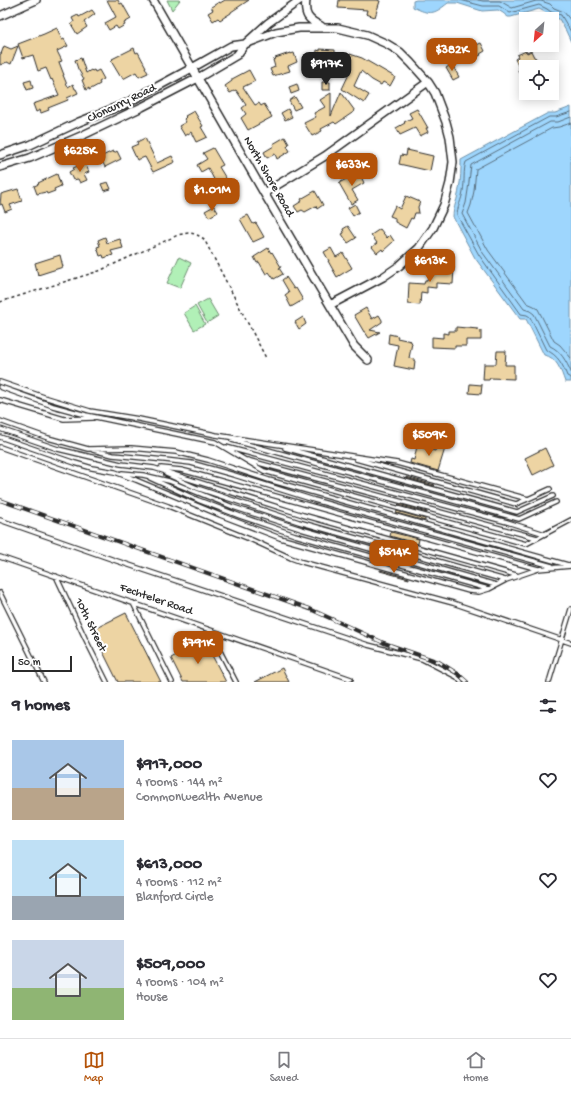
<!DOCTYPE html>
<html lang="en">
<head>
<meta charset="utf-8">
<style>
  body { margin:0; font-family:"Gochi Hand",sans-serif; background:#f2f2f3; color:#2b2b33; height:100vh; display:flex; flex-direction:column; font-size:15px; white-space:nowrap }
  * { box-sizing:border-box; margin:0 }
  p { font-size:13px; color:#7c7c81 }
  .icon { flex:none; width:22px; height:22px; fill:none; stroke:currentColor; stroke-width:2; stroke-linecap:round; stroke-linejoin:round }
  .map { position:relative; height:682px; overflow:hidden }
  .panel { display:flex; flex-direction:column; background:#fff; flex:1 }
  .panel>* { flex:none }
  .needle { width:26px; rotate:207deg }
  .fabs { position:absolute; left:519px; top:12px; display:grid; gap:8px }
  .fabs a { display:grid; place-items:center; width:40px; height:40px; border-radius:0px; background:#fff; box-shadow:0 2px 10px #0003; font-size:20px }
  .scale { position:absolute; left:12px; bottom:10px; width:60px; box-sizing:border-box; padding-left:4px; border:2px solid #2b2b2b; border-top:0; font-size:11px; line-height:14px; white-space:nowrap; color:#2b2b2b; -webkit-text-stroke:3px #fff; paint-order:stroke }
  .price { position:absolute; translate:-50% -34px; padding:0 9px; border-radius:8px; background:#b45309; color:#fff; font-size:13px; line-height:26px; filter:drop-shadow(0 1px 2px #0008) }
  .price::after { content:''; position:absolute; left:50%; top:24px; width:12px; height:9px; margin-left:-6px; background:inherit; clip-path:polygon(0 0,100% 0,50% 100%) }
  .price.selected { background:#222; color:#fff }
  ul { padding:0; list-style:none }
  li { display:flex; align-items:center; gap:12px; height:100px; padding:0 12px }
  li span { display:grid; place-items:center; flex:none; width:112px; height:80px; border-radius:0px; color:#555 }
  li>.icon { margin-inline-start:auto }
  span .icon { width:48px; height:48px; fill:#fffc; stroke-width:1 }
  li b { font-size:17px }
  h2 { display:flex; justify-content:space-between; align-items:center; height:48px; padding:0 12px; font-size:17px }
  .menu { display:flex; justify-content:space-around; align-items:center; height:56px; border-top:1px solid #e1e1e2; background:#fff; font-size:11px; color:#7c7c81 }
  .menu a { display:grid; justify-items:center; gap:2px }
  .menu .selected { color:#b45309 }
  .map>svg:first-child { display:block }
  .green { fill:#b1f0b7; stroke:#6e8e71 }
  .water { fill:#9ed6fd; stroke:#7092a9 }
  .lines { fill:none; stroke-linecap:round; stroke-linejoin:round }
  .shore { stroke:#596f7f; stroke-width:1 }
  .building { fill:#edd4a3; stroke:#2b2b2b }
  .lane-casing { stroke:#2b2b2b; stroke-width:6 }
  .street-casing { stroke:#2b2b2b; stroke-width:10 }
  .path { stroke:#2b2b2b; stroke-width:1.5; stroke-dasharray:3 3; stroke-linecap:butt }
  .lane { stroke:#fff; stroke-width:3.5 }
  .street { stroke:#fff; stroke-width:7 }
  .rail-casing { stroke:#2b2b2b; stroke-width:4 }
  .rail { stroke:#fff; stroke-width:2.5; stroke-dasharray:8; stroke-linecap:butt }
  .labels { text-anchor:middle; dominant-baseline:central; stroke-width:4; stroke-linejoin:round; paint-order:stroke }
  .street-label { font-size:12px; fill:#2b2b2b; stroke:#fff }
</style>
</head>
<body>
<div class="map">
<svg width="571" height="682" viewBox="0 0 571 682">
  <rect width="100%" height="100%" fill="#fff"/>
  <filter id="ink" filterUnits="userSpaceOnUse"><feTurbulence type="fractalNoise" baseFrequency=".025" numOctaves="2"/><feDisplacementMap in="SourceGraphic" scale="8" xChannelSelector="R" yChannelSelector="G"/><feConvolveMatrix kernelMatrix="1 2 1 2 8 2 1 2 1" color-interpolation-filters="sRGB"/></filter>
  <g filter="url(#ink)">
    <path class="green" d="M167,0H180L172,10Z
      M179,257L191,263L180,288L167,283Z
      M208,299L218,316L207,323L197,305Z
      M195,306L205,324L194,330L184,313Z"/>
    <path class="water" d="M416,0H571V42L566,31L559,19L549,16L545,12L539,9L511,17H508L503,13L498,10L482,11L457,3H448C433,15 430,15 413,7V1Z
      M571,107V382H565C561,371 557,357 544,355L526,319H520L475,258L453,217C453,207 458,199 459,189C461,179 461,170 461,160L548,113H555Z"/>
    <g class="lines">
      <path class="shore" d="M460,0L483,6H499L510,13L539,5L547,9L551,12L561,15L571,32
        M478,0L483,1H500L512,8L536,1H541L550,4L554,8L564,12L571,21
        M571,112L556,117H549L466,162C463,171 465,181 463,191C462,199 457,208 457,215L479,255L521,314L527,315L530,317L546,350C558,355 563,365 567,376L571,378
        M571,117L558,122H550L471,165L468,190L466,203L462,214L483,253L524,309L530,311L534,314L550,346C561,351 566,361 571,372
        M571,123L559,127L552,128L476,169L474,191L471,205L468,213L488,250L527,303L534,306L538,309L554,341L560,345L571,358"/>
    </g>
    <path class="building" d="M107,0H118L120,4L122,3L131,19L124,23L125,25L118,29L116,26L109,30L105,23L116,17Z
      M225,0H249L231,12V13L220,20L218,18L213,21L208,13L213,10L211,7L219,2L220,3Z
      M339,0H377L380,1L375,17L366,14L367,10L338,8Z
      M92,10L95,14L84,22L87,27L77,34L71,24L74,22L72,18L78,15L79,17Z
      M57,28L62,40L64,39L68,46L57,51L62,61L59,62L64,75H63L68,87L73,84L75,89H76L78,93L67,98L68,100L48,108L49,110L41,113L40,110L36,112L33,104L59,95L52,79L51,80L46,68L38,71L33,55L23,58L18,44L44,34Z
      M469,42L472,47L481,43L485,51L480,54L481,55L468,60L467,59H466L460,46Z
      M4,46L11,49L18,46L11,64L7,62L0,65V54H1Z
      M134,48L136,53L138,52L146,67H145L148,73L139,77L136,72L123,79L121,75L120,76L111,61L113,60L112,59Z
      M320,49L335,50V65L319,64V60H316L317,50L320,51Z
      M526,51L527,53L531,51L534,57L536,58L538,61L536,67H526V88L518,70H520L515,59L518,57L517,55Z
      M290,53V54L294,53L297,62L288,66L290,71L273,76L270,69L275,67L273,60L276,59L275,58Z
      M350,54L362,58L395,77L390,86L383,82L381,85L372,80L361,71L354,86L369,95L364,103L342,89L350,72L344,69Z
      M81,58L86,73L91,70L92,71L94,70L95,72L99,70L104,79L99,82L100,84L89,90V88L86,90L82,80L84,79L78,69L75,60Z
      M452,64L459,77L453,80L446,68Z
      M249,70L255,81L243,87L255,105L259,103L261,106L264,104L272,117L248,130L241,118L246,114L242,108L246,105L236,90L230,93L225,86L232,81V79Z
      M31,80L33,88L27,90L24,82Z
      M322,82H330V90H322Z
      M297,84L299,91L291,94L289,87Z
      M341,92L355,111L336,124L334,122L321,129L322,131L312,136L304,123L316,117L314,113L325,107L320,100L331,93V116Z
      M295,97L301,107L294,110L289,101Z
      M288,109L292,117L285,120L281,113Z
      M417,109L428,128H426L428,132L420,136L415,128L400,135L396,128L405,123L404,122L412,118L409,113Z
      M194,111L203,126L201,127L207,137L196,142L191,132L185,136L179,126L186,122L184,119L186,117L185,116Z
      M285,137L289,144L287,146L290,151L277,159L275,154L267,158L264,152L274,146L273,144Z
      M145,138L157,163L172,156L175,162L153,172L145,157L137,160L131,147L138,144L137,142Z
      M213,148L223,165L219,167L233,190L217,199L213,193L219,189L208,168L201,172L197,165L207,159L203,153Z
      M407,150L433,156L430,171L399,164L401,155L406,156Z
      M113,151L114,153L117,151L121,159L105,167L100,157Z
      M85,163L89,172L84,174L87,180L80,183L78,179L73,180L69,172L74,169L73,168Z
      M359,172L364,183L352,190L358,200L351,204L339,183Z
      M57,174L61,186L54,189L55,191L47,194L46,192L37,194L34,186L39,184L38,183Z
      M108,182L111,189L104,191L101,184Z
      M18,189L22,201L10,205L12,209L5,212L2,204L0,205L1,194Z
      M315,191L323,205L317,209L316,206L305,212L302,210L298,212L294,206L302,201L301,199Z
      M406,196L420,202L418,207L419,213H415L413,219L411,218L406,228L395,222V218L390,216L395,206L400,209Z
      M355,204L359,212L353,216L348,208Z
      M214,206L218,212L209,217L205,211Z
      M248,215L253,224L256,223L264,237L253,242L240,219Z
      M348,226L356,238L348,243L342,234L344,233L343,229Z
      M380,229L387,238L390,235L394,241L383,251L382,249L377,253L372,247L377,243L371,235Z
      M105,237L107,243L120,239L123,248L111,251L113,255L104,258L103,255L100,256L97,247L100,246L98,240Z
      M268,248L271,253L272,252L281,267L279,268L283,274L274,279L269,272L266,274L259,262L257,263L254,257Z
      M331,248L336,257L343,253L352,268L337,277L328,261H329L324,252Z
      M60,255L63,267L38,275L35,263Z
      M430,267L447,268V267L454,268L453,284L436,283V288L427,287V293L421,292L420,305L408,304L409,283L424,284L425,280H427V279H428Z
      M286,277L294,289L296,288L303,300L291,307L285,295L289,292L282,280Z
      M366,308L372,319L379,315L382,320V322L370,330L380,332L369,338L365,332H364L354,315Z
      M303,317L306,324L299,329L295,322Z
      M456,327L478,329V330L481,331V340H466V346H455V348L432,347V337L443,338V333L449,334V331H456Z
      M389,334L398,336L397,338L411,341V342L412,343L409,358L414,359L413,360H415L414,370L394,366L398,345L388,343Z
      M497,351H506L505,365H514V379L490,378L489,380H483L484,364H496Z
      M470,384L482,385L481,394L469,393Z
      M437,443L446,445L438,471L410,463L411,459L414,460L417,446L435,451Z
      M545,448L553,465L533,475L525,458Z
      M406,477L435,485L434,486L406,478Z
      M399,504L427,512V513L398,505Z
      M397,511L425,519V521L396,513Z
      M391,532L419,539L418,544L390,536Z
      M388,542L416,550V552L388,544Z
      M380,571V570L409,578V579Z
      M126,613L161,682H118L92,630Z
      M204,640L226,682H183L171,658Z
      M282,668L289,682H255Z"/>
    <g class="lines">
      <g class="lane-casing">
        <path id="lane" d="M0,382L44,397L90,411L139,419L216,435L397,463L528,499L550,489
          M0,387L53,406L86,415L215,442L264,471L526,544L571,520
          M0,400L64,419L93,418
          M0,421L48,438L88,449L131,448L176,452L208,460L269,480L568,565
          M0,429L58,449L121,464L154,468L303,515L516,575
          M0,437L75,463L92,468L115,472L136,480L220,515L280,538L469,591L479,592L489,589L506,580L538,569L571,566
          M232,440L519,519L556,502
          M0,447L168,506L252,540L291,558L302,562L453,603L571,643
          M226,447L507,522L545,534
          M285,448L517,512L553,496
          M93,450L113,455L165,460L191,463L234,475L314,500L552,566
          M356,459L516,504L528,499
          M247,460L537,538
          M161,468L181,470L189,472L538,569
          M122,473L143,475L169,481L233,507L301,529L496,585
          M166,474L197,488L299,522L505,580
          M150,478L198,500L240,516L295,535L488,589
          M0,520L117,561L368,645L422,659L457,677L461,682
          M0,557L351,679
          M56,576L85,638L107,682
          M0,593L44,682
          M133,603L172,682
          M209,630L236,682
          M549,682L571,609"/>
      </g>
      <g class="street-casing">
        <path id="street" d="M153,0L264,193L354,346L368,360
          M306,0C304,15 308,20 321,26
          M0,16L36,0
          M0,155L30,145L79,122L125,104L192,68L231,46L245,44L276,32L299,28H338L367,35L387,44L400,52L411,63L428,82L435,93L446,122L450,137L453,162L450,183L444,205L433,228L419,248L399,266L383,277L330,305
          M0,167L30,158L81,136L142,107L198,78L237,55L245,44L268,23L300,0
          M264,193L325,156L428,82"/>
      </g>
      <path class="path" d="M0,302L99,271L178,235C190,232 193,232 204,239L266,358"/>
      <use href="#lane" class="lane"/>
      <use href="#street" class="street"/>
      <g class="rail-casing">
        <path id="rail" d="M0,500L310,609L384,643L439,662L458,674L467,682"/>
      </g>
      <use href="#rail" class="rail"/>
    </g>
  </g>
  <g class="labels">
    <g class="street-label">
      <text transform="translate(122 104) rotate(-26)">Cloncurry Road</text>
      <text transform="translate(268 177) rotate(60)">North Shore Road</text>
      <text transform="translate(156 600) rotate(19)">Fechteler Road</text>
      <text transform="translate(90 625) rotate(64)">10th Street</text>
    </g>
  </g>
</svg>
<div class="fabs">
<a><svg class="needle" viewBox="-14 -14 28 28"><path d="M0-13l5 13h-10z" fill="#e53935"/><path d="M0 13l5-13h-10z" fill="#7c7c81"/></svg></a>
<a><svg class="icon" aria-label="locate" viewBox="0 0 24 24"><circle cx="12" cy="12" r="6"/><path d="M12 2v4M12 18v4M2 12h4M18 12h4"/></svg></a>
</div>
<div class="scale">50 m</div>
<b class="price" style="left:452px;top:72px">$382K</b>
<b class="price selected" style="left:326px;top:86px">$917K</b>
<b class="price" style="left:80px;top:173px">$625K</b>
<b class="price" style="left:352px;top:187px">$633K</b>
<b class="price" style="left:212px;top:212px">$1.01M</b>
<b class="price" style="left:430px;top:283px">$613K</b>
<b class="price" style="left:429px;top:457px">$509K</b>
<b class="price" style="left:394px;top:574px">$514K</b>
<b class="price" style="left:198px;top:665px">$791K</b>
</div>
<section class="panel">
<h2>9 homes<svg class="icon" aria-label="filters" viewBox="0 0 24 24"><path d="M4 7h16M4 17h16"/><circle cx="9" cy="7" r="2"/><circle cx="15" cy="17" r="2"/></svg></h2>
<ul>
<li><span style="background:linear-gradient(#a9c7e8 60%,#b9a48a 0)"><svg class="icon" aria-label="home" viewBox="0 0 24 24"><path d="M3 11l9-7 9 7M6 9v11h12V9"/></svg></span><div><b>$917,000</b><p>4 rooms · 144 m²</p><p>Commonwealth Avenue</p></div><svg class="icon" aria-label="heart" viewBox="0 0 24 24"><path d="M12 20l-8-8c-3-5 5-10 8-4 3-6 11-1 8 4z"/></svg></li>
<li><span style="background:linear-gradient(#bfe0f5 70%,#9aa5b1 0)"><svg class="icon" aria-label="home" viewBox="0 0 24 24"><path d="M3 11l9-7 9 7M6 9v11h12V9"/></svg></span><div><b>$613,000</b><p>4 rooms · 112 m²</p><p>Blanford Circle</p></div><svg class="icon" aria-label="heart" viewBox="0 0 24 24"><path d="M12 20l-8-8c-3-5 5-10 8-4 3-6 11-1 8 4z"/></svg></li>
<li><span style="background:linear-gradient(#c9d6e8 60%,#8fb573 0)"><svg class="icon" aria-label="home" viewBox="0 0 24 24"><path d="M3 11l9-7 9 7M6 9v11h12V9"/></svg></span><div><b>$509,000</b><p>4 rooms · 104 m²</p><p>House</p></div><svg class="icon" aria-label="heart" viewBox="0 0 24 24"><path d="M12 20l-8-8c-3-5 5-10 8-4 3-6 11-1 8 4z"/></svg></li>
</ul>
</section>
<nav class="menu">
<a class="selected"><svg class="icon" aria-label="map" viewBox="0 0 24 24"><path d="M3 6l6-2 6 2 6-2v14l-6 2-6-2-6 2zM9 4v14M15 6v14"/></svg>Map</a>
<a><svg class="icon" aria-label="saved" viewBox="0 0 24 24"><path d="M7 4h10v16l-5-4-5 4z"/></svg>Saved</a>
<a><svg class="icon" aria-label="home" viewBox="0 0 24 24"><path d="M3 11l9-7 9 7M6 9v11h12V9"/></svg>Home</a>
</nav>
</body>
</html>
